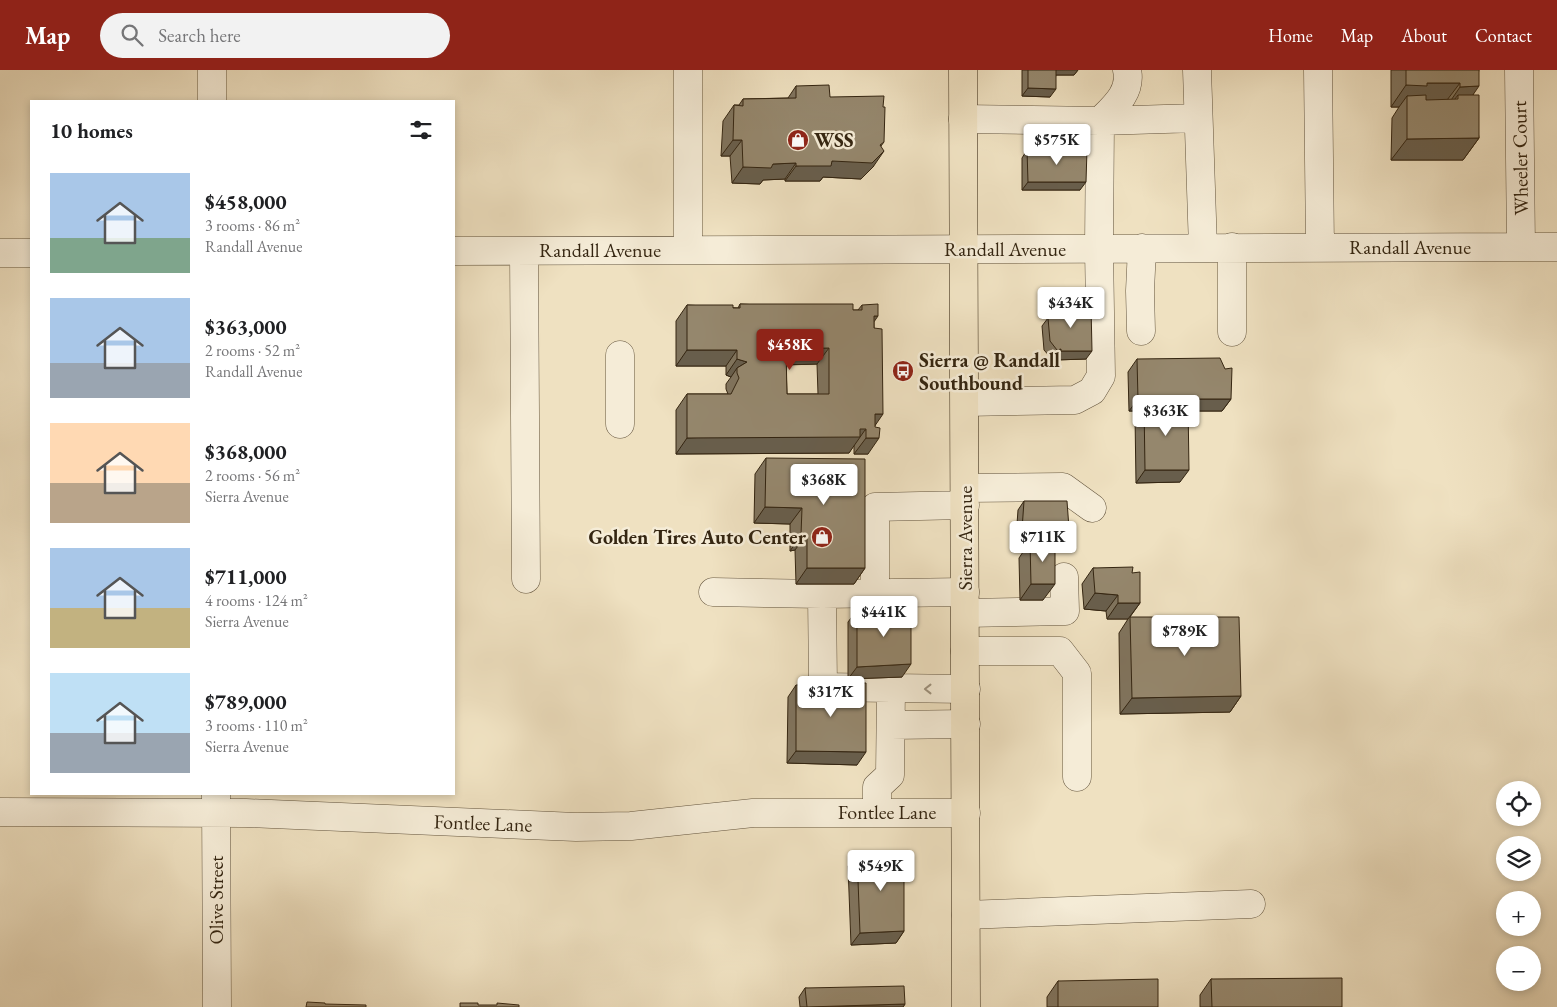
<!DOCTYPE html>
<html lang="en">
<head>
<meta charset="utf-8">
<style>
  body { margin:0; font-family:"EB Garamond",serif; background:#f2f2f2; color:#202124; height:100vh; display:flex; flex-direction:column; font-size:19px; white-space:nowrap }
  * { box-sizing:border-box; margin:0 }
  p { font-size:16px; color:#757577 }
  .icon { flex:none; width:28px; height:28px; fill:none; stroke:currentColor; stroke-width:2; stroke-linecap:round; stroke-linejoin:round }
  .map { position:relative; flex:1; overflow:hidden }
  .panel { position:absolute; left:30px; top:30px; width:425px; height:695px; display:flex; flex-direction:column; background:#fff; border-radius:0px; box-shadow:0 2px 8px #0003 }
  .panel>* { flex:none }
  .buttons { position:absolute; left:1496px; top:711px; display:grid; gap:10px }
  .buttons a { display:grid; place-items:center; width:45px; height:45px; border-radius:50%; background:#fff; box-shadow:0 2px 8px #0003; font-size:25px }
  .price { position:absolute; translate:-50% -42px; padding:0 11px; border-radius:5px; background:#fff; color:#222; font-size:16px; line-height:32px; filter:drop-shadow(0 1px 2px #0008) }
  .price::after { content:''; position:absolute; left:50%; top:30px; width:15px; height:11px; margin-left:-8px; background:inherit; clip-path:polygon(0 0,100% 0,50% 100%) }
  .price.current { background:#8f2418; color:#fff }
  ul { padding:0; list-style:none }
  li { display:flex; align-items:center; gap:15px; height:125px; padding:0 20px }
  li span { display:grid; place-items:center; flex:none; width:140px; height:100px; border-radius:0px; color:#555 }
  li>.icon { margin-inline-start:auto }
  span .icon { width:60px; height:60px; fill:#fffc; stroke-width:1 }
  li b { font-size:21px }
  h2 { display:flex; justify-content:space-between; align-items:center; height:60px; padding:0 20px; font-size:21px }
  header { display:flex; align-items:center; gap:30px; box-sizing:border-box; height:70px; padding:0 25px; background:#8f2418; color:#fff }
  header strong { font-size:24px }
  nav { display:flex; gap:28px; margin-inline-start:auto; font-size:18px }
  .search { width:350px; height:45px; background:#f2f2f2; display:flex; align-items:center; gap:12px; box-sizing:border-box; padding:0 18px; border-radius:28px; color:#757577; font-size:19px }
  .map>svg:first-child { display:block }
  .lines { fill:none; stroke-linecap:round; stroke-linejoin:round }
  .minor-casing { stroke:#63543d; stroke-width:29 }
  .major-casing { stroke:#342511; stroke-width:29 }
  .minor { stroke:#f5ecd7; stroke-width:28 }
  .major { stroke:#efe1c1; stroke-width:28 }
  .wall { fill:#80745e; stroke:#342511; fill-rule:evenodd }
  .shaded-wall { fill:#685e4c; stroke:#342511 }
  .building { fill:#95876d; stroke:#342511; fill-rule:evenodd }
  .oneway { stroke:#9e927e }
  .labels { text-anchor:middle; dominant-baseline:central; stroke-width:5; stroke-linejoin:round; paint-order:stroke }
  .poi-label { font-size:20px; font-weight:bold; fill:#342511; stroke:#f5ecd7; text-anchor:start }
  .street-label { font-size:20px; fill:#342511; stroke:#f5ecd7 }
</style>
</head>
<body>
<header>
<strong>Map</strong>
<div class="search"><svg class="icon" aria-label="search" viewBox="0 0 24 24"><circle cx="10" cy="10" r="6"/><path d="M15 15l6 6"/></svg>Search here</div>
<nav><a>Home</a><a>Map</a><a>About</a><a>Contact</a></nav>
</header>
<div class="map">
<svg width="1557" height="937" viewBox="0 0 1557 937">
  <rect width="100%" height="100%" fill="#efe1c1"/>
  <filter id="stains"><feTurbulence type="fractalNoise" baseFrequency=".004" numOctaves="4"/><feColorMatrix values="0 0 0 0 .2 0 0 0 0 .09 0 0 0 0 .02 0 0 0 .5 -.17"/></filter>
  <radialGradient id="worn" r=".72"><stop offset=".6" stop-color="#630" stop-opacity="0"/><stop offset="1" stop-color="#630" stop-opacity=".3"/></radialGradient>
  <g class="lines">
    <g class="minor-casing">
      <path id="minor" d="M212,0V31
        M688,0V180
        M1197,0L1203,178
        M1318,0L1320,177
        M1519,0L1521,176
        M963,49L1100,51L1099,178L1101,306L1092,321L1075,330L965,332
        M1100,51L1197,48
        M1100,51C1114,37 1132,22 1127,0
        M1232,177V262
        M454,181L1557,177
        M524,181L526,509
        M0,183H31
        M1141,261L1140,221L1142,178
        M620,285V354
        M965,418L1063,417L1092,438
        M713,522L822,524
        M875,523V437L965,435
        M966,543L1065,541L1064,507
        M965,581H1060L1077,603V707
        M891,618L966,619
        M891,655L966,654
        M216,725L217,937
        M0,742L246,743L576,757L631,756L753,743H966
        M877,742V717L890,705L891,618L823,617L822,524L965,522
        M966,845L1251,834"/>
    </g>
    <g class="major-casing">
      <path id="major" d="M963,0L966,937"/>
    </g>
    <use href="#minor" class="minor"/>
    <use href="#major" class="major"/>
  </g>
  <path class="wall" d="M1022,0H1078L1074,5H1056L1050,27L1022,26Z
    M1391,0H1479L1473,25L1479,68L1463,90H1391L1392,48L1399,37H1391Z
    M796,16L830,27L884,72L881,76L873,97L861,109L823,107L820,111H785V109L763,110L760,114L732,113L730,86H721L723,51L734,35H739L743,29L788,28Z
    M1027,80L1080,120H1022V88Z
    M740,234L853,240H858L862,235L874,252L875,355L868,384H854V375L849,383L676,384V340L687,324H728L726,319V314L731,307L726,305V296H676V251L687,235L738,238ZM817,294L818,324H787L786,295Z
    M1061,237L1086,289L1055,290V288H1051L1044,280L1042,256L1048,248L1058,240Z
    M1137,289L1231,329L1222,341H1188L1180,412L1136,413L1135,346L1138,341H1129L1128,302Z
    M766,388L865,498L854,514H796L795,480L790,481V454L754,453L755,404Z
    M1024,431L1064,481H1055L1043,530H1020L1019,488L1023,482H1015L1018,440Z
    M1093,498L1132,503L1140,533L1130,547L1241,626L1230,642L1120,644L1119,563L1128,549H1107L1106,541L1084,539L1082,514Z
    M857,540L902,607L848,609V552Z
    M796,615L857,695L787,693L788,627Z
    M857,784L904,861L896,873L851,875L848,796Z
    M1211,909L1342,937H1200V925Z
    M1058,911L1158,937H1047V927Z
    M805,918L905,934L903,937H800L799,927Z"/>
  <path class="shaded-wall" d="M1053,0H1078L1074,5H1050Z
    M1427,13H1460L1444,34L1407,26L1399,37H1391L1406,15Z
    M1479,16L1464,38L1458,25L1448,38L1445,39L1460,17Z
    M1028,18L1056,19L1050,27L1022,26Z
    M1479,68L1463,90H1391L1407,69Z
    M733,70H742L730,86H721Z
    M884,81L873,97L861,109L823,107L820,111H785L796,96L832,91Z
    M796,93L785,109L763,110L760,114L732,113L743,97L773,94Z
    M1028,112H1086L1080,120H1022Z
    M874,246H878L867,262Z
    M829,278L817,294L775,295L786,279Z
    M1061,279L1055,288H1051L1057,280Z
    M687,280H737L726,296H676Z
    M1061,281H1092L1086,289L1055,290Z
    M737,289L747,292L737,298L731,307L726,305Z
    M1138,329H1231L1222,341H1144V334L1138,341H1129Z
    M875,344H883L872,360H865L849,383L676,384L687,368L860,359Z
    M866,368H879L868,384H854Z
    M1145,400H1189L1180,412L1136,413Z
    M765,437L802,438L790,454L754,453Z
    M807,464L795,480L790,481L801,465Z
    M1070,472L1064,481L1030,482V474Z
    M1021,474H1029L1023,482H1015Z
    M807,498H865L854,514H796Z
    M1031,514H1055L1043,530H1020Z
    M1095,523L1118,525L1106,541L1084,539Z
    M1118,533H1140L1128,549H1107Z
    M911,594L902,607L848,609L857,597Z
    M1241,626L1230,642L1120,644L1132,628Z
    M796,681L866,682L857,695L787,693Z
    M904,861L896,873L851,875L860,863Z
    M905,934L903,937H807Z"/>
  <path class="building" d="M1028,0H1056V19L1028,18Z
    M1406,0H1479V16L1460,17V13H1427V16L1406,15Z
    M829,15L830,27L884,26L883,37H885L884,72L880,75L884,81L872,93L832,91L831,96H796V93L773,94L771,98L743,97L742,70H733L734,35L743,36V29L796,28V16Z
    M1426,25V30L1458,29V25H1479V68L1407,69V26Z
    M1087,79L1086,112H1028L1027,80Z
    M740,234H853V240H862V235L878,234V246H874V258L882,259L883,344H875V357L880,358L879,368H866V359H860V367L687,368V324H731L739,308L737,303V298L747,292L737,289V280H687V235H733V238H740ZM829,278V324H787L786,279Z
    M1091,236L1092,281H1061V279L1057,280L1050,271L1048,248L1057,240H1060L1061,237Z
    M1220,288L1225,299L1232,298L1231,329H1138L1137,289Z
    M1144,334H1188L1189,400H1145Z
    M766,388L865,389V498H807V464L801,465L802,438L765,437Z
    M1024,431H1067L1070,472L1055,473V472H1030L1029,474H1021Z
    M1030,472H1055V514H1031Z
    M1133,497L1132,503L1140,502V533H1118V525L1095,523L1093,498Z
    M857,540H911V594L857,597Z
    M1130,547H1239L1241,626L1132,628Z
    M866,613V682L796,681V615Z
    M904,782V861L860,863L857,784Z
    M1342,908V937H1212L1211,909Z
    M1158,909V937H1058V911Z
    M904,916L905,934L807,937L805,918Z
    M307,932L325,933V934L366,935V937H306Z
    M460,933H478V935H497V933L519,935V937H460Z"/>
  <defs><path id="oneway-chevron" d="M-2-3.5L2.5 0L-2 3.5" fill="none" stroke-width="1.6" stroke-linecap="round" stroke-linejoin="round" transform="scale(1.25)"/></defs>
  <use class="oneway" href="#oneway-chevron" transform="translate(928 619) rotate(180)"/>
  <defs>
    <g id="shop-disc" transform="scale(1.125)"><circle r="9.5" fill="#8f2418" stroke="#f5ecd7"/><path d="M-5-2.5h2.3a2.7 3.5 0 0 1 5.4 0H5L5.5 6h-11ZM-1.5-2.5h3a1.5 2.3 0 0 0-3 0Z" fill="#fff"/></g>
    <g id="bus-disc" transform="scale(1.125)"><circle r="9.5" fill="#8f2418" stroke="#f5ecd7"/><path d="M-5-6H5V4H4V6H2V4H-2V6H-4V4H-5ZM-3.5-4V0h7V-4ZM-3.5 1.2v1.5H-2V1.2ZM2 1.2v1.5H3.5V1.2Z" fill="#fff"/></g>
  </defs>
  <g fill-rule="evenodd">
    <use href="#shop-disc" x="798" y="70"/>
    <use href="#bus-disc" x="903" y="301"/>
    <use href="#shop-disc" x="822" y="467"/>
  </g>
  <g class="labels">
    <g class="poi-label">
      <text x="814" y="70">WSS</text>
      <text x="919" y="290">Sierra @ Randall<tspan x="919" dy="23">Southbound</tspan></text>
      <text x="806" y="467" text-anchor="end">Golden Tires Auto Center</text>
    </g>
    <g class="street-label">
      <text transform="translate(1520 88) rotate(-91)">Wheeler Court</text>
      <text x="1410" y="177">Randall Avenue</text>
      <text x="1005" y="179">Randall Avenue</text>
      <text x="600" y="180">Randall Avenue</text>
      <text transform="translate(965 468) rotate(-90)">Sierra Avenue</text>
      <text x="887" y="742">Fontlee Lane</text>
      <text transform="translate(483 753) rotate(2)">Fontlee Lane</text>
      <text transform="translate(216 830) rotate(-90)">Olive Street</text>
    </g>
  </g>
  <rect width="100%" height="100%" filter="url(#stains)"/>
  <rect width="100%" height="100%" fill="url(#worn)"/>
</svg>
<div class="buttons">
<a><svg class="icon" aria-label="locate" viewBox="0 0 24 24"><circle cx="12" cy="12" r="6"/><path d="M12 2v4M12 18v4M2 12h4M18 12h4"/></svg></a>
<a><svg class="icon" aria-label="layers" viewBox="0 0 24 24"><path d="M12 4l9 5-9 5-9-5zM3 14l9 5 9-5"/></svg></a>
<a>+</a>
<a>−</a>
</div>
<b class="price" style="left:1057px;top:96px">$575K</b>
<b class="price" style="left:1071px;top:259px">$434K</b>
<b class="price current" style="left:790px;top:301px">$458K</b>
<b class="price" style="left:1166px;top:367px">$363K</b>
<b class="price" style="left:824px;top:436px">$368K</b>
<b class="price" style="left:1043px;top:493px">$711K</b>
<b class="price" style="left:884px;top:568px">$441K</b>
<b class="price" style="left:1185px;top:587px">$789K</b>
<b class="price" style="left:831px;top:648px">$317K</b>
<b class="price" style="left:881px;top:822px">$549K</b>
<section class="panel">
<h2>10 homes<svg class="icon" aria-label="filters" viewBox="0 0 24 24"><path d="M4 7h16M4 17h16"/><circle cx="9" cy="7" r="2"/><circle cx="15" cy="17" r="2"/></svg></h2>
<ul>
<li><span style="background:linear-gradient(#a9c7e8 65%,#7fa58c 0)"><svg class="icon" aria-label="home" viewBox="0 0 24 24"><path d="M3 11l9-7 9 7M6 9v11h12V9"/></svg></span><div><b>$458,000</b><p>3 rooms · 86 m²</p><p>Randall Avenue</p></div></li>
<li><span style="background:linear-gradient(#a9c7e8 65%,#9aa5b1 0)"><svg class="icon" aria-label="home" viewBox="0 0 24 24"><path d="M3 11l9-7 9 7M6 9v11h12V9"/></svg></span><div><b>$363,000</b><p>2 rooms · 52 m²</p><p>Randall Avenue</p></div></li>
<li><span style="background:linear-gradient(#ffd9b3 60%,#b9a48a 0)"><svg class="icon" aria-label="home" viewBox="0 0 24 24"><path d="M3 11l9-7 9 7M6 9v11h12V9"/></svg></span><div><b>$368,000</b><p>2 rooms · 56 m²</p><p>Sierra Avenue</p></div></li>
<li><span style="background:linear-gradient(#a9c7e8 60%,#c2b280 0)"><svg class="icon" aria-label="home" viewBox="0 0 24 24"><path d="M3 11l9-7 9 7M6 9v11h12V9"/></svg></span><div><b>$711,000</b><p>4 rooms · 124 m²</p><p>Sierra Avenue</p></div></li>
<li><span style="background:linear-gradient(#bfe0f5 60%,#9aa5b1 0)"><svg class="icon" aria-label="home" viewBox="0 0 24 24"><path d="M3 11l9-7 9 7M6 9v11h12V9"/></svg></span><div><b>$789,000</b><p>3 rooms · 110 m²</p><p>Sierra Avenue</p></div></li>
</ul>
</section>
</div>
</body>
</html>
